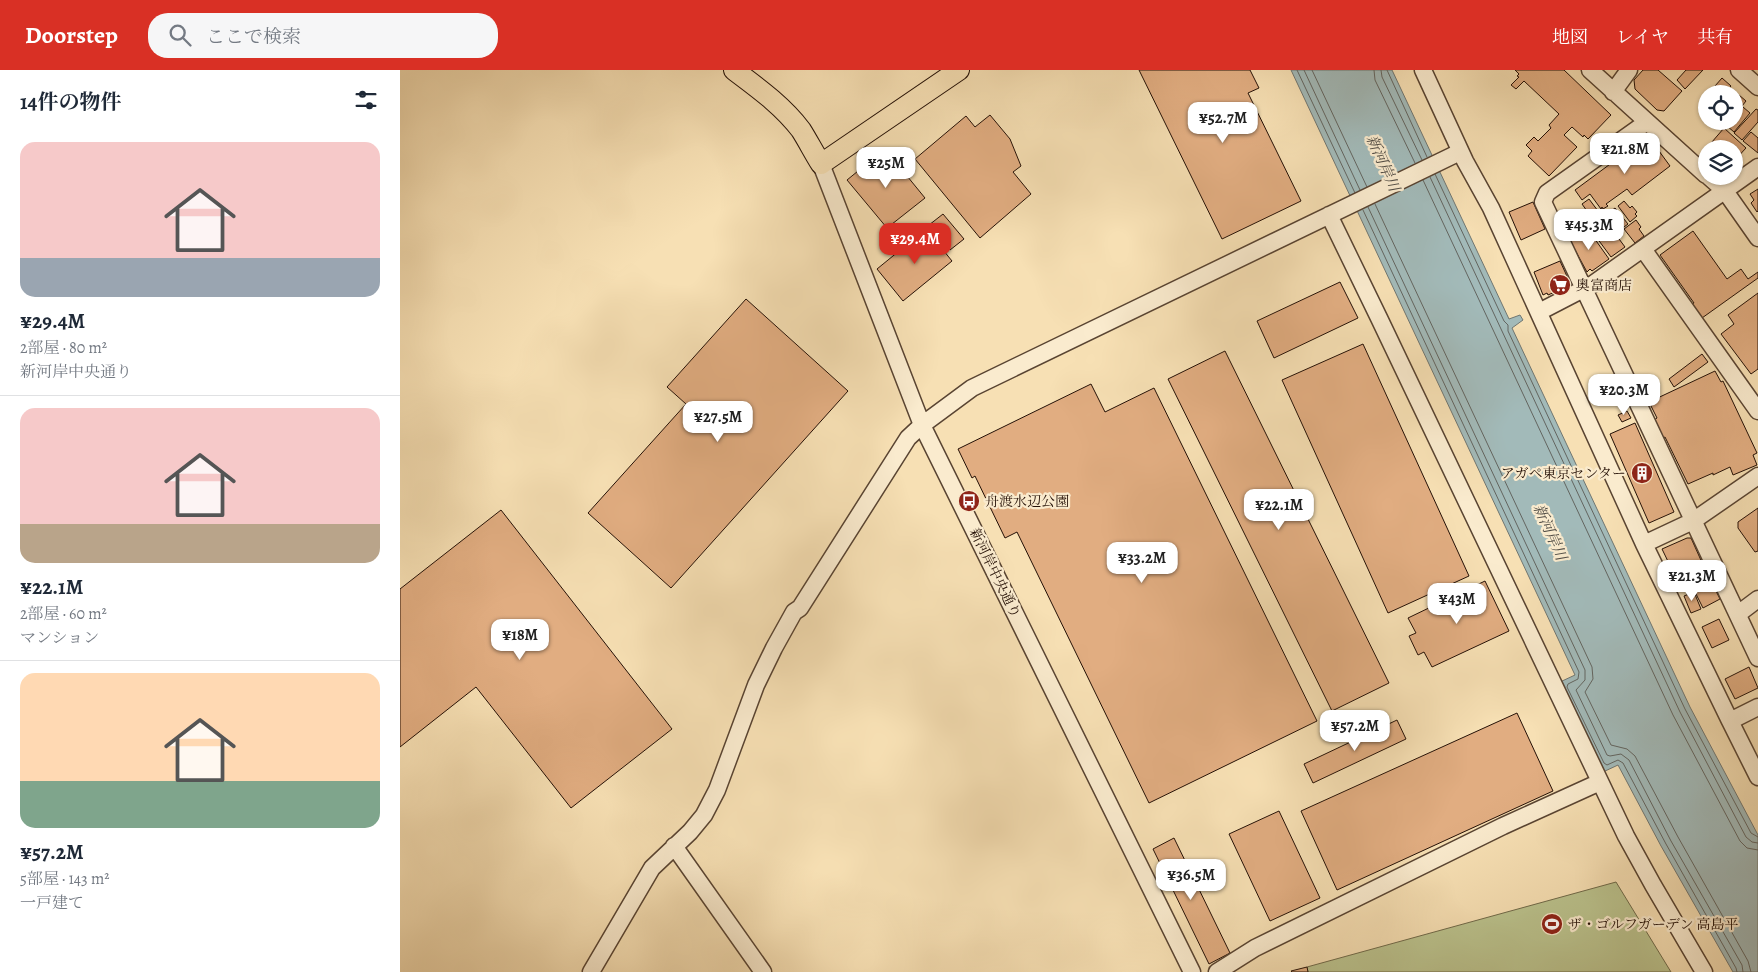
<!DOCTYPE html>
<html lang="ja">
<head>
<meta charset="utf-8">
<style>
  body { margin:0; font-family:Alegreya,"Noto Serif JP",serif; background:#f6f6f7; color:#1f2937; height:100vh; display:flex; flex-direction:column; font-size:19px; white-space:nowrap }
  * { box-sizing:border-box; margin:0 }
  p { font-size:16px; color:#747a83 }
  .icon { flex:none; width:28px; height:28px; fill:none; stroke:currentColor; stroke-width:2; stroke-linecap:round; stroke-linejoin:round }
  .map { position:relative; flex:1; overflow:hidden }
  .panel { display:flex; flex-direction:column; background:#fff; width:400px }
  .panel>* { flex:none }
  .fabs { position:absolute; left:1298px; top:15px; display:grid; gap:10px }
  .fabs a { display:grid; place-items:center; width:45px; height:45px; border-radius:50%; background:#fff; box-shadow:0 1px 4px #0004; font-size:25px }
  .price { position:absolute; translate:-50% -42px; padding:0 11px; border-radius:10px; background:#fff; color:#222; font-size:16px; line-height:32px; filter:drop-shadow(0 1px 2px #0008) }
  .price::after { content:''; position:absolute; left:50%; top:30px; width:15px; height:11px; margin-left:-8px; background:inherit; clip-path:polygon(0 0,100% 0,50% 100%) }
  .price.current { background:#d93025; color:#fff }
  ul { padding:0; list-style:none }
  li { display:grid; align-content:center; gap:10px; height:265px; padding:0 20px }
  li+li { border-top:1px solid #e0e1e3 }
  li span { display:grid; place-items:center; height:155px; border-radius:15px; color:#555 }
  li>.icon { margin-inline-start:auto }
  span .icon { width:90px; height:90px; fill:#fffc; stroke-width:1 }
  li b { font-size:21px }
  h2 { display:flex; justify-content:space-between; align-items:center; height:60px; padding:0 20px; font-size:21px }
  header { display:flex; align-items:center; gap:30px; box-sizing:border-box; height:70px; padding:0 25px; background:#d93025; color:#fff }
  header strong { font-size:24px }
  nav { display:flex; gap:28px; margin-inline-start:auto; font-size:18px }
  .search { width:350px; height:45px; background:#f6f6f7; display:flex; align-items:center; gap:12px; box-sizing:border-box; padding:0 18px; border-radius:20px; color:#747a83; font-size:19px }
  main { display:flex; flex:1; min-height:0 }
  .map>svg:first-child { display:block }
  .green { fill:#bbc38e; stroke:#706a4a }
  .water { fill:#a2bab9; stroke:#707671 }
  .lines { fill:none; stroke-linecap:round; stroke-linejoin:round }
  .shore { stroke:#636560; stroke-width:1 }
  .building { fill:#e1ad81; stroke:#241006 }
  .minor-casing { stroke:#594432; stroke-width:19 }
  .major-casing { stroke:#241006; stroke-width:22 }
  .minor { stroke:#faebce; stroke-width:16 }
  .major { stroke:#f7e0b4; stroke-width:20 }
  .labels { text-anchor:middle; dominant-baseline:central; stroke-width:4.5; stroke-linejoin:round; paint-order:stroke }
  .poi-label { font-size:14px; fill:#241006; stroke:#faebce; text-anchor:start }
  .street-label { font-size:14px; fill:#241006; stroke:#faebce }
  .water-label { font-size:15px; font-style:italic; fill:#504c45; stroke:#faebce }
</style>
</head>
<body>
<header>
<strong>Doorstep</strong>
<div class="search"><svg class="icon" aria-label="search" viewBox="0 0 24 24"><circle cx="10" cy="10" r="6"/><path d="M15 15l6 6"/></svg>ここで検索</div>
<nav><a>地図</a><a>レイヤ</a><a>共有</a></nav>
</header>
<main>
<section class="panel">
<h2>14件の物件<svg class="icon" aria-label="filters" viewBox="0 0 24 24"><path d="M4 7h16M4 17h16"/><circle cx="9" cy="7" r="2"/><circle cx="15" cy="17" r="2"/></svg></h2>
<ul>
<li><span style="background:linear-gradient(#f6c9c9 75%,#9aa5b1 0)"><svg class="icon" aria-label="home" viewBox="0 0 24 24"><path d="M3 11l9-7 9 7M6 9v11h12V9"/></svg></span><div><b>¥29.4M</b><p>2部屋 · 80 m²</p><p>新河岸中央通り</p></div></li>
<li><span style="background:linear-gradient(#f6c9c9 75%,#b9a48a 0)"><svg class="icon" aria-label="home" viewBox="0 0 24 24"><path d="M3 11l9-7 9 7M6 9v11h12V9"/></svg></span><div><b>¥22.1M</b><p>2部屋 · 60 m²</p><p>マンション</p></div></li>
<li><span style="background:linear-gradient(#ffd9b3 70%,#7fa58c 0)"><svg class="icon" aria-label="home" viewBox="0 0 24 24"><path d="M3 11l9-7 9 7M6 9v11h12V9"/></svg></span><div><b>¥57.2M</b><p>5部屋 · 143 m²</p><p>一戸建て</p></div></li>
</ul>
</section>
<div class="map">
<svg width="1358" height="902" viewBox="0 0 1358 902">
  <rect width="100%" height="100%" fill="#f7e0b4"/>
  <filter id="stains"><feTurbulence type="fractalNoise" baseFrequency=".004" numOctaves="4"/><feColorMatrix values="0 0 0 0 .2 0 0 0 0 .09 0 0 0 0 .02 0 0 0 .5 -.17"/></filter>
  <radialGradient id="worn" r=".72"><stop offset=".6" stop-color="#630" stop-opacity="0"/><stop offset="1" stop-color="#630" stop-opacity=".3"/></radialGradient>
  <path class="green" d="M1216,812L1271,902H908L907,897Z"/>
  <path class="water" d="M891,0H992L1109,249L1120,245L1123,250L1112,258L1290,637L1358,765V902H1333L1261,776L1218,695L1203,702L1160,612L1175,605Z"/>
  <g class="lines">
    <path class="shore" d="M897,0L955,123
      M904,0L960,120
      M912,0L967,117
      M974,0L975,10L1015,93
      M981,0L982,7L1022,90
      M987,0L1027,87
      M1035,104L1104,251L1108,255V261L1285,639L1351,763L1358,767
      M1030,107L1280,642L1346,767L1352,772L1358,773
      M1023,110L1273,645L1340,771L1347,778L1358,780
      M975,134L1192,597L1193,609L1185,622L1211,675L1227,679L1235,686L1278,767L1348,891L1351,902
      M968,137L1185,600V610L1176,620L1207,685L1210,686L1221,684L1229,690L1271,771L1342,895L1343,902
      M963,140L1179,602L1178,609L1168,614L1167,617L1204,693L1207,695L1218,690L1223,693L1266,774L1336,898L1337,902"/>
  </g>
  <path class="building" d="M739,0H850L859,18L848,23L901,131L822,169Z
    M1115,0H1164L1211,45L1188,69L1184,65L1183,67L1172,57L1164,65L1177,77L1149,106L1128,86L1132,81L1126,75L1134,67L1138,71L1151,58L1149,55L1159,44L1124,11L1116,19L1111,15L1119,7L1117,6L1119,4Z
    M1243,0H1258L1282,21L1264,41L1257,40L1235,19L1234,10Z
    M1286,0H1303L1285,19L1277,10Z
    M1322,8L1331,16L1324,24H1308Z
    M1339,25L1346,31L1334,46V32Z
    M1343,37L1350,43L1334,62L1327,56L1331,51H1334V48Z
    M1356,39L1358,40V52L1342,70L1334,63Z
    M590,45L610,69L621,96L613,102L631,124L580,168L515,89L566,46L575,57Z
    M1324,58L1346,78L1334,91V79H1306V94L1299,87Z
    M1351,62L1358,68V83L1343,71Z
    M1244,69L1255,84L1259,81L1270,96L1232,125L1227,119L1206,134L1208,136L1203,139L1202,137L1201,139L1190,124L1182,130L1175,120Z
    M485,79L525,128L487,158L447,110Z
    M1358,119V141L1357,142L1351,133L1354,130L1350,124Z
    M1189,129L1201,145L1194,151L1182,134Z
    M1224,131L1230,138L1232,136L1237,142L1235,144L1237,146L1230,152L1218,136Z
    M1133,132L1145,159L1121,170L1109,142Z
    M1215,138L1228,154L1220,160L1207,144Z
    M543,144L564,169L550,180L529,155Z
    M1205,150L1225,177L1211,187L1191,160Z
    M1236,150L1241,157L1239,159L1244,166L1235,173L1224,159Z
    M1187,158L1209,189L1192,201L1190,199L1187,202L1170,171Z
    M526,159L552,191L503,231L477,199Z
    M1293,161L1327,209L1341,199L1348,209L1358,202V208L1302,248L1292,234L1294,233L1260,185Z
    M1160,191L1171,215L1148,225L1147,223L1143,225L1134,202Z
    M940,212L958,248L874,288L857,251Z
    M1358,223V299L1351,304L1321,264L1334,254L1328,245Z
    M346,229L448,321L271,518L188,443L286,334L267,317Z
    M963,274L1069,506L988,543L882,310Z
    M825,281L989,613L932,641L768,309Z
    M1302,284L1308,292L1274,317L1269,309Z
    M1315,301L1321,312L1323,311L1357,383L1353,385L1357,395L1333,405L1330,397L1313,405V403L1288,414L1265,367L1263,368L1254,350L1257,348L1249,332Z
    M691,314L705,342L754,318L917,651L749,733L617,462L605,468L575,406L572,408L558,379Z
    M1227,341L1231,348L1222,352L1218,345Z
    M1235,353L1274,442L1249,453L1210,364Z
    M1358,438V481L1355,482L1338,458V452Z
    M101,440L272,659L171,738L76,617L0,677V519Z
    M1287,468H1291L1304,497L1277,510L1262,479Z
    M1085,511L1109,561L1032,597L1024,582L1018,585L1009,566L1016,563L1008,548Z
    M1312,513L1320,529L1303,538L1295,522Z
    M1294,522L1301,539L1291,543L1284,526Z
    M1319,549L1329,570L1312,578L1302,557Z
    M1349,597L1358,618L1335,629L1325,609Z
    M1117,643L1153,721L937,820L901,741Z
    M997,650L1006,669L913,713L904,694Z
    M879,741L920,828L870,851L829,764Z
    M774,768L830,883L809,894L753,779Z
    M907,897L908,902H892L891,901Z"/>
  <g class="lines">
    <g class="minor-casing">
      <path id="minor" d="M1023,0L1065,91L1091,138L1244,474L1330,651L1358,637
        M1190,0L1306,105
        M1339,0L1358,17
        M1213,22L1229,0
        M1247,52L1147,123L1143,132L1358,588
        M421,94L522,355L792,902
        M1308,106L1325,121L1358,168
        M929,145L979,248L1226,766L1253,815L1304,902
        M1243,179L1358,341
        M1139,242L1193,214L1358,97
        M1244,474L1293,451L1358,406
        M1338,544L1358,529
        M1330,651L1358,707
        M274,776L363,902
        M191,902L252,798L290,762L304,745L317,720L356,615L374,578L394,542L400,538L508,368L522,355L572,318L1060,82
        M817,902L855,878L1103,756L1200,712"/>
    </g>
    <g class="major-casing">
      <path id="major" d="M334,0C358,18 383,36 401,60C408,71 414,83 421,94L559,0"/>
    </g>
    <use href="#minor" class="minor"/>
    <use href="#major" class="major"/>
  </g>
  <defs>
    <g id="supermarket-disc" transform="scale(1.125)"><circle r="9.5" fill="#8f2418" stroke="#faebce"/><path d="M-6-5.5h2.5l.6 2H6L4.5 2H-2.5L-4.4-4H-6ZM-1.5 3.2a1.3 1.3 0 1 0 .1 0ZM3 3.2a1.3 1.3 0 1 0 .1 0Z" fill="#fff"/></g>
    <g id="building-disc" transform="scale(1.125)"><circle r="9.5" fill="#8f2418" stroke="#faebce"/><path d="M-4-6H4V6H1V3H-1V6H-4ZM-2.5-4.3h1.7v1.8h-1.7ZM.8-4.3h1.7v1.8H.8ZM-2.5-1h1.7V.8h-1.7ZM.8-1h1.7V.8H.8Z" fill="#fff"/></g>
    <g id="bus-disc" transform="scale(1.125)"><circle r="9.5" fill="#8f2418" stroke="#faebce"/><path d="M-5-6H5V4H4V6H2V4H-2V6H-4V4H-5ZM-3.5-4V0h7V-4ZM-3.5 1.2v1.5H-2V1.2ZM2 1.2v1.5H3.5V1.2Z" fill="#fff"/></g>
    <g id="stadium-disc" transform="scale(1.125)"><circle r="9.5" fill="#8f2418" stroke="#faebce"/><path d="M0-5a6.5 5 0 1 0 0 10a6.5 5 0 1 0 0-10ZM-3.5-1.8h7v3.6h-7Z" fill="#fff"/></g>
  </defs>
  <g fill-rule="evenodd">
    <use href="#supermarket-disc" x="1160" y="215"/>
    <use href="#building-disc" x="1242" y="403"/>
    <use href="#bus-disc" x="569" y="431"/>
    <use href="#stadium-disc" x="1152" y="854"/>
  </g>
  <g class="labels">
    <g class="poi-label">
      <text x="1176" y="215">奥富商店</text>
      <text x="1226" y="403" text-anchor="end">アガペ東京センター</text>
      <text x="585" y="431">舟渡水辺公園</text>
      <text x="1168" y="854">ザ・ゴルフガーデン 高島平</text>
    </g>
    <g class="street-label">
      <text transform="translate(595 503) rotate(64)">新河岸中央通り</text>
    </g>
    <g class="water-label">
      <text transform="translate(983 93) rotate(66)">新河岸川</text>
      <text transform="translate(1150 462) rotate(66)">新河岸川</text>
    </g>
  </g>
  <rect width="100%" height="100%" filter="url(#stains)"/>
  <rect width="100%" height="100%" fill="url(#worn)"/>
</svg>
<div class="fabs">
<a><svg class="icon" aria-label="locate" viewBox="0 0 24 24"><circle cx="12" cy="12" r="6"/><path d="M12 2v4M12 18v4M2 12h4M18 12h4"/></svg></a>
<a><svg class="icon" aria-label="layers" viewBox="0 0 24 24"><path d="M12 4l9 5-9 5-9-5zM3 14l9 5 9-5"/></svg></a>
</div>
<b class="price" style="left:823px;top:74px">¥52.7M</b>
<b class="price" style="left:1225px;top:105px">¥21.8M</b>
<b class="price" style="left:486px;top:119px">¥25M</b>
<b class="price" style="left:1189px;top:181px">¥45.3M</b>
<b class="price current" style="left:515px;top:195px">¥29.4M</b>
<b class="price" style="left:1224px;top:346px">¥20.3M</b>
<b class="price" style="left:318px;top:373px">¥27.5M</b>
<b class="price" style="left:879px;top:461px">¥22.1M</b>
<b class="price" style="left:742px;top:514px">¥33.2M</b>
<b class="price" style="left:1292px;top:532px">¥21.3M</b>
<b class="price" style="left:1057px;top:555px">¥43M</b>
<b class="price" style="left:120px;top:591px">¥18M</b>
<b class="price" style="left:955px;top:682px">¥57.2M</b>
<b class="price" style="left:791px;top:831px">¥36.5M</b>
</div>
</main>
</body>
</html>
